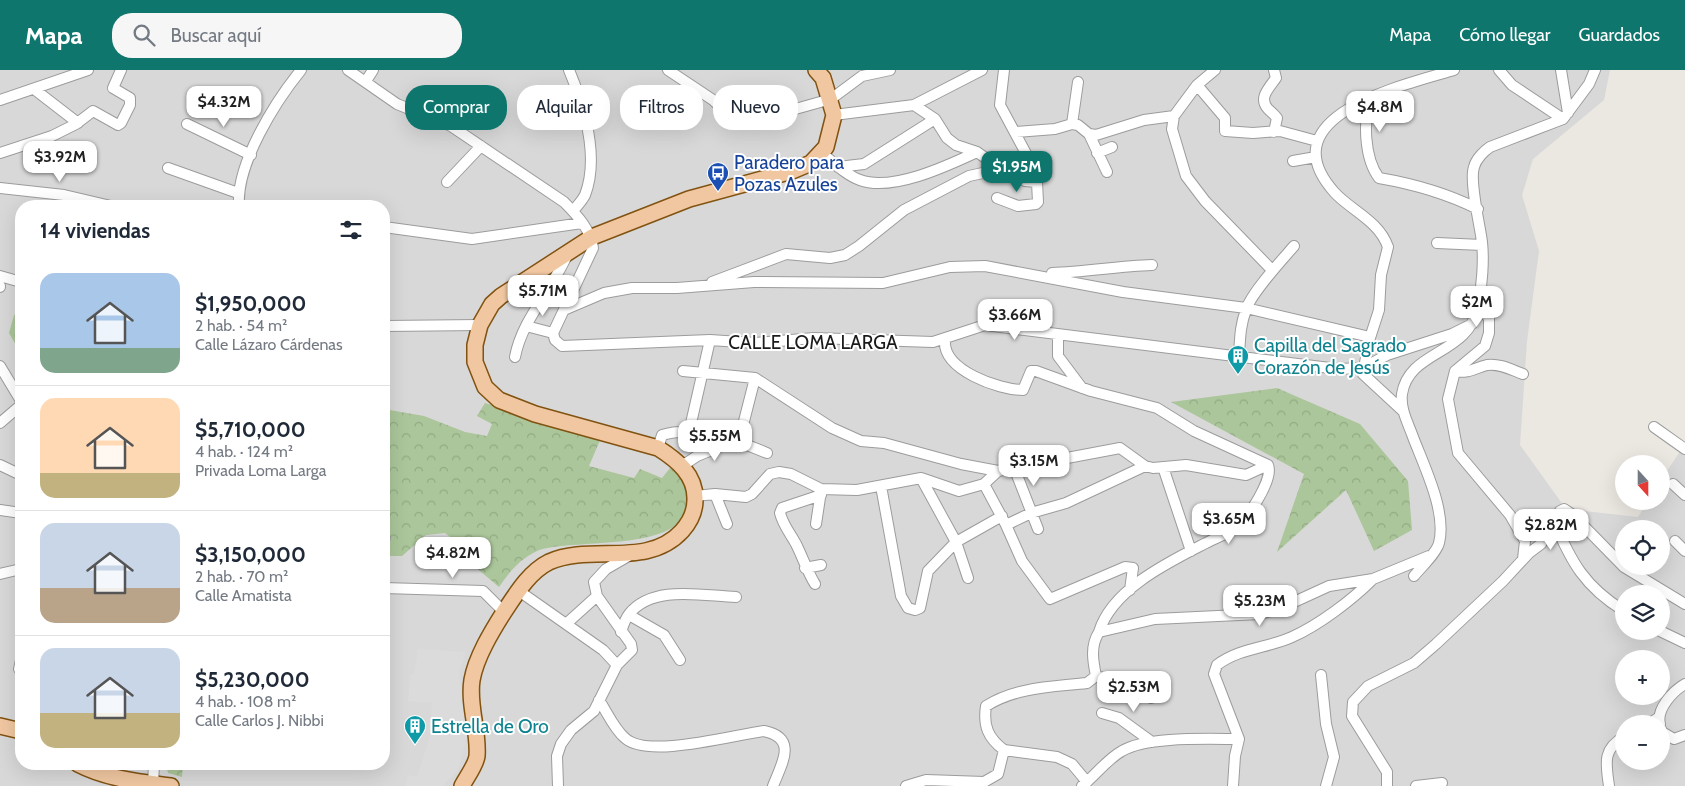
<!DOCTYPE html>
<html lang="es">
<head>
<meta charset="utf-8">
<style>
  body { margin:0; font-family:Cabin,sans-serif; background:#f6f6f7; color:#1f2937; height:100vh; display:flex; flex-direction:column; font-size:19px; white-space:nowrap }
  * { box-sizing:border-box; margin:0 }
  p { font-size:16px; color:#747a83 }
  .icon { flex:none; width:28px; height:28px; fill:none; stroke:currentColor; stroke-width:2; stroke-linecap:round; stroke-linejoin:round }
  .map { position:relative; flex:1; overflow:hidden }
  .panel { position:absolute; left:15px; top:130px; width:375px; height:570px; display:flex; flex-direction:column; background:#fff; border-radius:20px; box-shadow:0 5px 20px #0002 }
  .panel>* { flex:none }
  .hud { position:absolute; left:405px; top:15px; width:475px; height:45px; display:flex; gap:10px }
  .needle { width:32px; rotate:159deg }
  .buttons { position:absolute; left:1615px; top:385px; display:grid; gap:10px }
  .buttons a { display:grid; place-items:center; width:55px; height:55px; border-radius:50%; background:#fff; box-shadow:0 5px 20px #0002; font-size:25px }
  .price { position:absolute; translate:-50% -42px; padding:0 11px; border-radius:10px; background:#fff; color:#222; font-size:16px; line-height:32px; filter:drop-shadow(0 1px 2px #0008) }
  .price::after { content:''; position:absolute; left:50%; top:30px; width:15px; height:11px; margin-left:-8px; background:inherit; clip-path:polygon(0 0,100% 0,50% 100%) }
  .price.selected { background:#0f766e; color:#fff }
  ul { padding:0; list-style:none }
  li { display:flex; align-items:center; gap:15px; height:125px; padding:0 25px }
  li+li { border-top:1px solid #e0e1e3 }
  li span { display:grid; place-items:center; flex:none; width:140px; height:100px; border-radius:15px; color:#555 }
  li>.icon { margin-inline-start:auto }
  span .icon { width:60px; height:60px; fill:#fffc; stroke-width:1 }
  li b { font-size:21px }
  h2 { display:flex; justify-content:space-between; align-items:center; height:60px; padding:0 25px; font-size:21px }
  .pill { padding:0 18px; border-radius:20px; background:#fff; box-shadow:0 5px 20px #0002; font-size:18px; line-height:45px }
  .pill.selected { background:#0f766e; color:#fff }
  header { display:flex; align-items:center; gap:30px; box-sizing:border-box; height:70px; padding:0 25px; background:#0f766e; color:#fff }
  header strong { font-size:24px }
  nav { display:flex; gap:28px; margin-inline-start:auto; font-size:18px }
  .search { width:350px; height:45px; background:#f6f6f7; display:flex; align-items:center; gap:12px; box-sizing:border-box; padding:0 18px; border-radius:20px; color:#747a83; font-size:19px }
  .map>svg:first-child { display:block }
  .residential { fill:#d9d8d8; fill-rule:evenodd }
  .forest { fill:url(#forest-crowns) }
  .parking { fill:#dbdbdb }
  .lines { fill:none; stroke-linecap:round; stroke-linejoin:round }
  .street-casing { stroke:#9c9c9c; stroke-width:12 }
  .primary-casing { stroke:#815210; stroke-width:18 }
  .street { stroke:#fff; stroke-width:10 }
  .primary { stroke:#f0c7a1; stroke-width:15 }
  .labels { text-anchor:middle; dominant-baseline:central; stroke-width:4; stroke-linejoin:round; paint-order:stroke }
  .transit-label { font-size:19px; fill:#164399; stroke:#fff; text-anchor:start }
  .street-label { font-size:19px; fill:#1b1b1b; stroke:#fff }
  .culture-label { font-size:19px; fill:#0d838f; stroke:#fff; text-anchor:start }
</style>
</head>
<body>
<header>
<strong>Mapa</strong>
<div class="search"><svg class="icon" aria-label="search" viewBox="0 0 24 24"><circle cx="10" cy="10" r="6"/><path d="M15 15l6 6"/></svg>Buscar aquí</div>
<nav><a>Mapa</a><a>Cómo llegar</a><a>Guardados</a></nav>
</header>
<div class="map">
<svg width="1685" height="716" viewBox="0 0 1685 716">
  <defs>
    <pattern id="forest-crowns" width="20" height="18" patternUnits="userSpaceOnUse" patternTransform="scale(1.25)"><rect width="20" height="18" fill="#abc69a"/><path d="M2 6a3 3 0 1 1 6 0M12 15a3 3 0 1 1 6 0" fill="none" stroke="#93aa84"/></pattern>
  </defs>
  <rect width="100%" height="100%" fill="#ebe7e1"/>
  <path class="residential" d="M0,0H1610L1604,30L1533,89L1522,125L1539,181L1527,271L1520,375L1566,439L1638,447L1648,431H1661V410L1685,374V716H0ZM21,136H384V694H21ZM1624,459H1661V496H1624ZM1624,524H1661V561H1624ZM1624,589H1661V626H1624ZM1624,654H1661V691H1624Z"/>
  <path class="forest" d="M21,242V284L9,263L14,245Z
    M1277,318L1360,354L1408,411L1412,460L1374,481L1346,420L1277,482L1304,404L1171,332Z
    M485,333L601,368L589,396L634,408L640,399L662,408L670,398C682,406 687,415 687,430C690,485 570,467 537,481C520,489 509,502 499,517L474,496L467,480L445,463L426,465L402,486H384V339L424,346L465,362L487,366L492,354L477,346Z
    M166,694H183L182,707L168,703Z"/>
  <path class="parking" d="M418,579L466,582L459,604L468,663L458,700L443,716H405L408,705L417,707L429,669L432,633L408,631L411,604H414Z"/>
  <g class="lines">
    <g class="street-casing">
      <path id="street" d="M348,0L397,34L451,56L564,132C577,145 591,160 593,178L553,263L555,270L562,276L710,270L755,273L814,268L933,272L985,255L1338,299L1363,298L1387,285L1452,264L1472,254
        M569,0C584,36 600,86 585,125C582,131 577,136 573,141
        M668,0L713,30L728,44L742,54L831,29L862,6L890,0
        M1215,0L1197,15L1174,46L1172,59L1186,106L1205,131L1272,200
        M1499,0L1512,15L1563,49
        M1561,0L1568,43
        M366,11L373,0
        M1197,15L1225,48V61L1253,63L1280,61L1317,71
        M34,19L78,53
        M1371,27C1363,50 1364,88 1379,108C1414,114 1446,123 1478,139
        M0,30L88,0
        M914,35L935,49L947,68L956,75L977,82L1001,99L1025,111L1037,112
        M834,45L914,35L982,0
        M187,54L251,85
        M1072,54L1078,12
        M1016,62L1055,59L1072,54L1078,55L1089,64L1096,65L1144,50L1174,46
        M1274,62L1277,48C1274,44 1271,42 1268,39C1258,28 1269,18 1276,8L1274,0
        M1089,64L1107,102
        M0,83L52,66L76,54L93,41L118,55L121,53L130,35V28L113,18L121,0
        M822,83C834,93 846,105 860,110C892,122 947,96 977,82
        M1097,83L1112,77
        M1293,91L1316,87
        M838,97L864,94L935,49
        M168,98L238,123
        M447,112L481,76
        M0,118L64,125L111,136
        M997,128L1018,136L1036,134L1038,132L1037,112L1029,89L1000,35L1004,0
        M239,136C236,94 275,32 301,0
        M384,157L472,169L582,153
        M1437,173L1482,175
        M1052,203C1086,202 1118,196 1152,195
        M0,206L21,212
        M712,212L786,184L830,188L845,185L859,176L904,140L969,106L1001,99
        M0,216V217
        M1478,237L1489,248V263L1485,276L1455,301L1448,329L1458,383L1510,445L1525,471L1523,489
        M564,240L604,223L632,218H677L754,212L883,213L950,197L985,196L1123,222L1246,238L1370,267
        M384,256L480,255
        M526,256L553,263
        M1058,266V286L1082,318
        M945,270C942,300 999,320 1023,320L1031,301H1036L1091,321L1157,338L1194,361L1268,395
        M1239,286C1240,270 1240,255 1246,240C1251,223 1282,190 1294,176
        M515,287C522,249 553,219 568,183
        M0,296L21,331
        M683,301L755,308L832,358L861,371L884,373L961,394L998,401
        M1455,301C1468,304 1475,298 1487,295C1499,293 1512,300 1523,304
        M1403,341L1363,304L1369,271L1379,240L1381,205L1388,177C1379,151 1352,141 1335,123C1265,46 1404,15 1454,0
        M0,353L21,335
        M1654,357L1685,379
        M689,362L710,270
        M658,378L662,365C696,355 736,370 767,383
        M0,395L21,405
        M682,396L697,386L736,370L741,363L755,308
        M1163,397L1191,481
        M1015,400L1038,459
        M921,408L956,472L968,508
        M984,414L1006,455L1022,491L1050,529L1125,497L1133,498L1130,520
        M1673,414L1685,425
        M881,416L901,526L908,538L915,540L920,538L928,501L956,472L1002,446
        M715,424L727,454
        M695,426L715,424L746,427L752,424L770,404L779,402L791,404L821,419L857,420L921,408L959,421L984,414L998,401L1120,378L1145,396L1153,398L1186,395L1246,405L1268,395
        M0,440L21,443
        M1554,451C1571,492 1585,517 1624,541
        M816,454L821,421
        M1006,455L1031,443L1066,433L1145,396
        M384,468H385
        M1675,471L1685,481
        M805,498L821,495
        M0,504L21,499
        M1414,506C1421,497 1436,484 1439,473C1447,442 1424,396 1413,367C1408,353 1400,339 1402,324C1409,279 1469,286 1478,236C1482,217 1484,191 1482,172C1480,155 1469,111 1474,97C1476,89 1484,81 1490,77L1563,49L1589,14L1595,0
        M815,514C807,501 803,488 796,474C790,463 783,455 780,443L782,438L821,425
        M384,518L483,521L504,542
        M519,521L603,580L617,595
        M629,545L664,565L680,590
        M566,554L597,526
        M1660,561L1685,573
        M621,562C623,556 625,549 629,544C653,514 703,526 736,527
        M1099,562C1112,519 1169,492 1206,473C1215,468 1228,464 1236,457C1248,448 1274,409 1268,395
        M21,590L19,599L21,601
        M1321,605L1326,654L1334,687L1326,716
        M1096,606C1093,591 1090,576 1099,562L1155,549L1260,544L1281,538L1329,516L1373,509L1429,486
        M1096,606L1134,615L1151,628
        M599,630C607,642 614,659 625,668C647,689 733,665 764,661C798,668 782,693 773,716
        M1102,643L1119,648L1152,672
        M1649,654L1658,648
        M1660,654C1656,639 1673,621 1685,614
        M1661,659L1662,662L1674,669L1685,665
        M1004,680L1057,687L1072,694L1087,712
        M153,714L154,694
        M558,716L557,686L561,674L571,660L594,641L617,595L632,580L631,574L597,526L594,512L606,499L632,484
        M906,716L926,710L984,712L998,704L1004,680C988,668 983,656 986,636C1016,617 1052,617 1087,613L1096,606
        M1082,716C1096,705 1106,690 1122,681C1146,666 1209,669 1239,669
        M1233,716L1235,686L1239,669L1214,604L1217,595C1239,578 1268,578 1292,567C1319,555 1352,530 1373,509
        M1387,716V702L1352,646L1353,632L1368,616L1414,593L1436,574L1503,511L1529,483L1541,474L1560,441L1564,439L1573,445L1624,497L1685,534
        M1416,716L1442,713
        M1609,716C1606,694 1602,679 1624,667"/>
    </g>
    <g class="primary-casing">
      <path id="primary" d="M0,656L21,661
        M78,694C107,709 139,712 171,716
        M462,716C466,708 476,695 477,686C479,661 468,635 472,610C476,587 492,561 504,542C516,524 529,502 549,492C592,473 647,499 682,461C690,452 695,442 695,430C696,405 677,390 658,378L535,344L499,330L485,317L475,292V275L480,255L492,234L501,226L592,167L689,129L792,101L811,93L826,77L834,45L823,8L816,0"/>
    </g>
    <use href="#street" class="street"/>
    <use href="#primary" class="primary"/>
  </g>
  <defs>
    <g id="bus-pin" transform="scale(1.125)"><path d="M0 17L-7.5 6A9.5 9.5 0 1 1 7.5 6Z" fill="#1a4fb4" stroke="#fff"/><path d="M-5-6H5V4H4V6H2V4H-2V6H-4V4H-5ZM-3.5-4V0h7V-4ZM-3.5 1.2v1.5H-2V1.2ZM2 1.2v1.5H3.5V1.2Z" fill="#fff"/></g>
    <g id="building-pin" transform="scale(1.125)"><path d="M0 17L-7.5 6A9.5 9.5 0 1 1 7.5 6Z" fill="#0f9aa8" stroke="#fff"/><path d="M-4-6H4V6H1V3H-1V6H-4ZM-2.5-4.3h1.7v1.8h-1.7ZM.8-4.3h1.7v1.8H.8ZM-2.5-1h1.7V.8h-1.7ZM.8-1h1.7V.8H.8Z" fill="#fff"/></g>
  </defs>
  <g fill-rule="evenodd">
    <use href="#bus-pin" x="718" y="103"/>
    <use href="#building-pin" x="1238" y="286"/>
    <use href="#building-pin" x="415" y="656"/>
  </g>
  <g class="labels">
    <g class="transit-label">
      <text x="734" y="92">Paradero para<tspan x="734" dy="22">Pozas Azules</tspan></text>
    </g>
    <g class="street-label">
      <text x="813" y="272">CALLE LOMA LARGA</text>
    </g>
    <g class="culture-label">
      <text x="1254" y="275">Capilla del Sagrado<tspan x="1254" dy="22">Corazón de Jesús</tspan></text>
      <text x="431" y="656">Estrella de Oro</text>
    </g>
  </g>
</svg>
<div class="buttons">
<a><svg class="needle" viewBox="-14 -14 28 28"><path d="M0-13l5 13h-10z" fill="#e53935"/><path d="M0 13l5-13h-10z" fill="#747a83"/></svg></a>
<a><svg class="icon" aria-label="locate" viewBox="0 0 24 24"><circle cx="12" cy="12" r="6"/><path d="M12 2v4M12 18v4M2 12h4M18 12h4"/></svg></a>
<a><svg class="icon" aria-label="layers" viewBox="0 0 24 24"><path d="M12 4l9 5-9 5-9-5zM3 14l9 5 9-5"/></svg></a>
<a>+</a>
<a>−</a>
</div>
<b class="price" style="left:224px;top:58px">$4.32M</b>
<b class="price" style="left:1380px;top:63px">$4.8M</b>
<b class="price" style="left:60px;top:113px">$3.92M</b>
<b class="price selected" style="left:1017px;top:123px">$1.95M</b>
<b class="price" style="left:543px;top:247px">$5.71M</b>
<b class="price" style="left:1477px;top:258px">$2M</b>
<b class="price" style="left:1015px;top:271px">$3.66M</b>
<b class="price" style="left:715px;top:392px">$5.55M</b>
<b class="price" style="left:1034px;top:417px">$3.15M</b>
<b class="price" style="left:1229px;top:475px">$3.65M</b>
<b class="price" style="left:1551px;top:481px">$2.82M</b>
<b class="price" style="left:453px;top:509px">$4.82M</b>
<b class="price" style="left:1260px;top:557px">$5.23M</b>
<b class="price" style="left:1134px;top:643px">$2.53M</b>
<div class="hud">
<a class="pill selected">Comprar</a>
<a class="pill">Alquilar</a>
<a class="pill">Filtros</a>
<a class="pill">Nuevo</a>
</div>
<section class="panel">
<h2>14 viviendas<svg class="icon" aria-label="filters" viewBox="0 0 24 24"><path d="M4 7h16M4 17h16"/><circle cx="9" cy="7" r="2"/><circle cx="15" cy="17" r="2"/></svg></h2>
<ul>
<li><span style="background:linear-gradient(#a9c7e8 75%,#7fa58c 0)"><svg class="icon" aria-label="home" viewBox="0 0 24 24"><path d="M3 11l9-7 9 7M6 9v11h12V9"/></svg></span><div><b>$1,950,000</b><p>2 hab. · 54 m²</p><p>Calle Lázaro Cárdenas</p></div></li>
<li><span style="background:linear-gradient(#ffd9b3 75%,#c2b280 0)"><svg class="icon" aria-label="home" viewBox="0 0 24 24"><path d="M3 11l9-7 9 7M6 9v11h12V9"/></svg></span><div><b>$5,710,000</b><p>4 hab. · 124 m²</p><p>Privada Loma Larga</p></div></li>
<li><span style="background:linear-gradient(#c9d6e8 65%,#b9a48a 0)"><svg class="icon" aria-label="home" viewBox="0 0 24 24"><path d="M3 11l9-7 9 7M6 9v11h12V9"/></svg></span><div><b>$3,150,000</b><p>2 hab. · 70 m²</p><p>Calle Amatista</p></div></li>
<li><span style="background:linear-gradient(#c9d6e8 65%,#c2b280 0)"><svg class="icon" aria-label="home" viewBox="0 0 24 24"><path d="M3 11l9-7 9 7M6 9v11h12V9"/></svg></span><div><b>$5,230,000</b><p>4 hab. · 108 m²</p><p>Calle Carlos J. Nibbi</p></div></li>
</ul>
</section>
</div>
</body>
</html>
